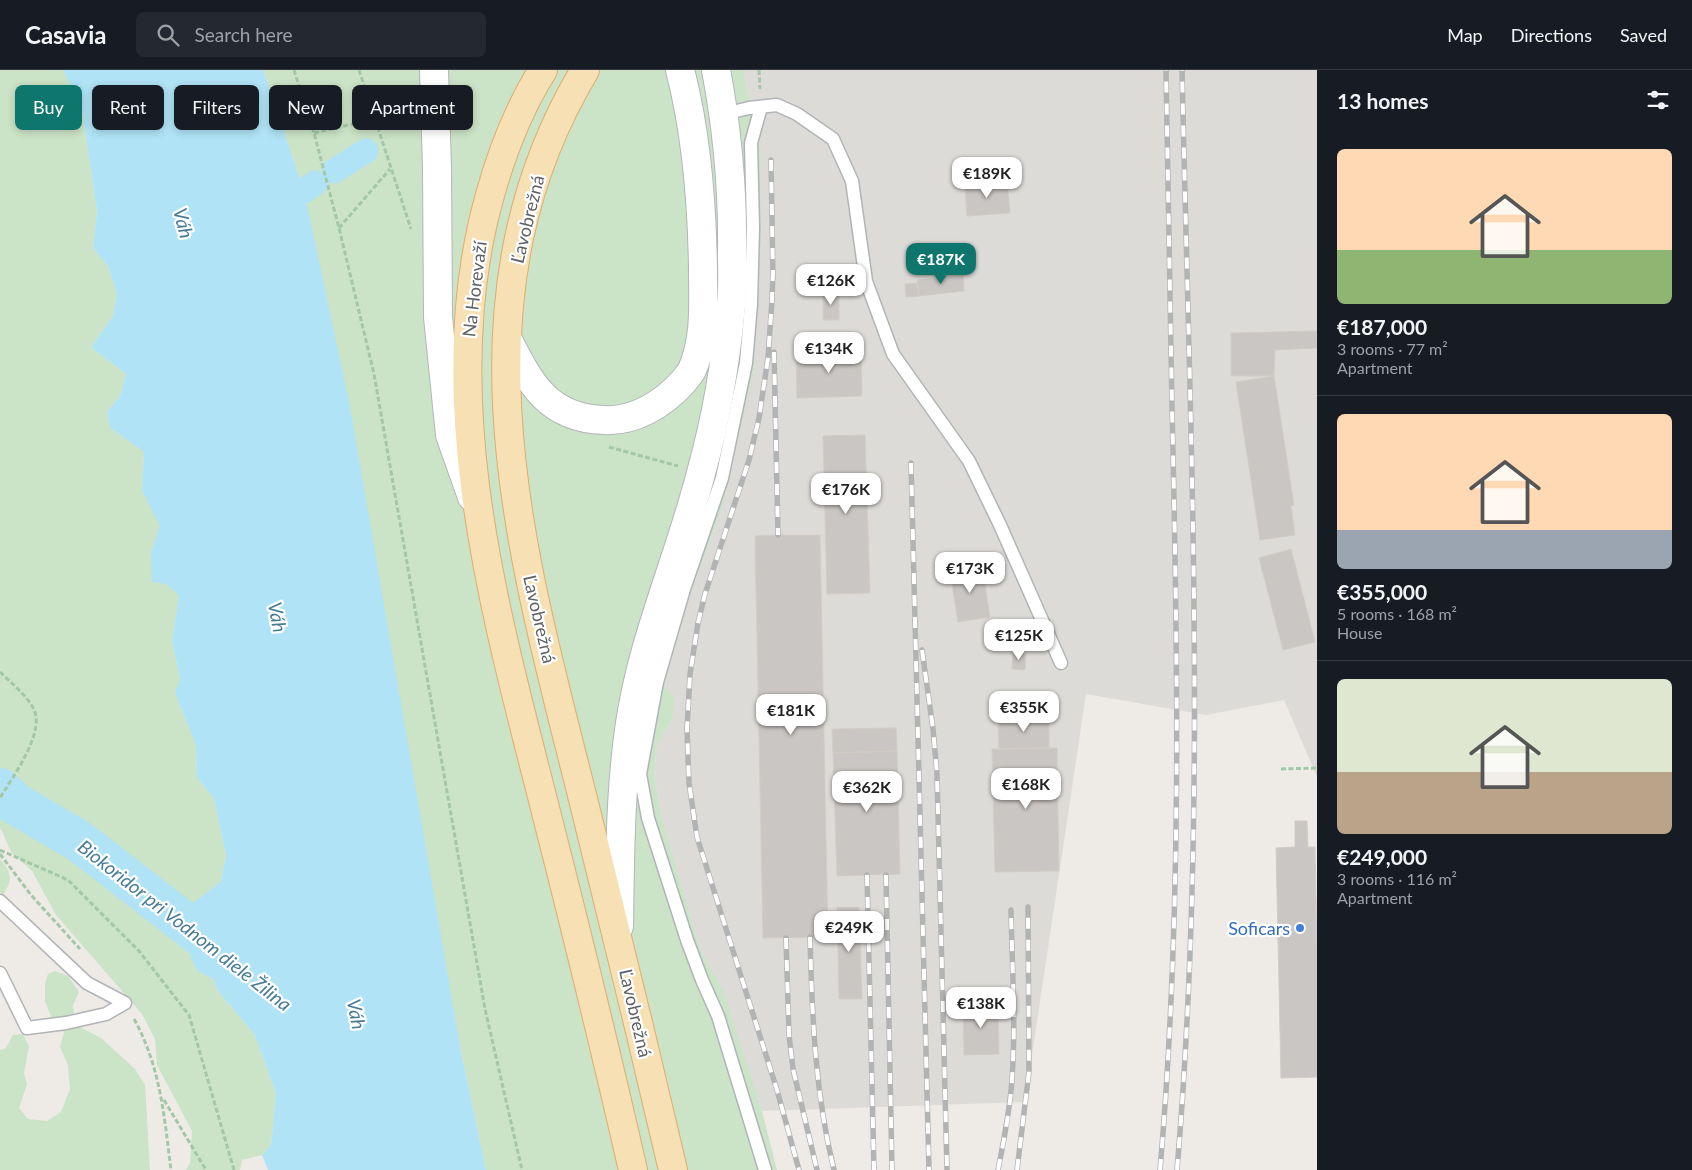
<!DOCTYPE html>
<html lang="en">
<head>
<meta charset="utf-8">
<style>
  body { margin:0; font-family:Lato,sans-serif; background:#242831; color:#f1f3f6; height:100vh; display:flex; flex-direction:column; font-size:19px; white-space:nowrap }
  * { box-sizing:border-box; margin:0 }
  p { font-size:16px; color:#9ea1a6 }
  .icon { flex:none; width:28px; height:28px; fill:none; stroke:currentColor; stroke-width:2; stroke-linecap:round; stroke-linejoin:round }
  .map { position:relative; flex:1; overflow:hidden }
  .sheet { display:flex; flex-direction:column; background:#171b24; width:375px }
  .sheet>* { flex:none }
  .hud { position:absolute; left:15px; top:15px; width:475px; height:45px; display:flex; gap:10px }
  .price { position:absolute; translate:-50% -42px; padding:0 11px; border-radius:10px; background:#fff; color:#222; font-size:16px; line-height:32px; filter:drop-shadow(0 1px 2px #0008) }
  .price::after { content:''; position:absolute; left:50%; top:30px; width:15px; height:11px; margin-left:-8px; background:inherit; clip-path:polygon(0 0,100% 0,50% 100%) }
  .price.selected { background:#0f766e; color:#fff }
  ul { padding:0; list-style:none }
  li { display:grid; align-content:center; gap:10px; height:265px; padding:0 20px }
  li+li { border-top:1px solid #363941 }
  li span { display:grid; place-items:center; height:155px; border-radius:8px; color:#555 }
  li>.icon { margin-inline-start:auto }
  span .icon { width:90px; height:90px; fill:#fffc; stroke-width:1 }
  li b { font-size:21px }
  h2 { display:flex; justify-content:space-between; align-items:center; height:60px; padding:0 20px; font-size:21px }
  .chip { padding:0 18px; border-radius:8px; background:#171b24; box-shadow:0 2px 8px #0003; font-size:18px; line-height:45px }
  .chip.selected { background:#0f766e; color:#fff }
  header { display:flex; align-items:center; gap:30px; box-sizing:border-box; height:70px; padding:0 25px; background:#171b24; border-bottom:1px solid #363941 }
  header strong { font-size:24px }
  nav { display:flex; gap:28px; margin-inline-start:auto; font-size:18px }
  .search { width:350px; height:45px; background:#242831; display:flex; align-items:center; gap:12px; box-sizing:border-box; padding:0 18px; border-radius:8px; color:#9ea1a6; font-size:19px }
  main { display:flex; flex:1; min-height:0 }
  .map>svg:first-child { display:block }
  .industrial { fill:#dddbd8 }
  .green { fill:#cbe3c6 }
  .water { fill:#afe3f5 }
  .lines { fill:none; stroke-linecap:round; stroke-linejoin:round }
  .canal { stroke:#afe3f5; stroke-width:25 }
  .river { stroke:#afe3f5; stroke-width:42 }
  .building { fill:#cac6c3; stroke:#d2ccc5 }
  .lane-casing { stroke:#b1b4b7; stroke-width:15 }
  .secondary-casing { stroke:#b2b6b9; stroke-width:30 }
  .primary-casing { stroke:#e1ac6c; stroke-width:30 }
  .path { stroke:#a2c8a7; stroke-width:3; stroke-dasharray:5 2.5; stroke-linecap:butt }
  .lane { stroke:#fff; stroke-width:12 }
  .secondary { stroke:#fff; stroke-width:28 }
  .primary { stroke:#f6e0b4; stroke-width:28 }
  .rail-casing { stroke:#b2b3b3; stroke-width:5.5 }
  .rail { stroke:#fff; stroke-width:4; stroke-dasharray:11; stroke-linecap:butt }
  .shop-dot { fill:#3f7fe0; stroke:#fff; stroke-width:2 }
  .labels { text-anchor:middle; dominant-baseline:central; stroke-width:4.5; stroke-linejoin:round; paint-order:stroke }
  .street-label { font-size:18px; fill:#5e6265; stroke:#fff }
  .shop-label { font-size:18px; fill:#366cbe; stroke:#fff; text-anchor:end }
  .water-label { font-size:19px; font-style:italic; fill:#477b95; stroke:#fff }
</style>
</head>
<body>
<header>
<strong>Casavia</strong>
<div class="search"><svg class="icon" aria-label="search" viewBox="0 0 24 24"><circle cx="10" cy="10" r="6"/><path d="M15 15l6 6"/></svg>Search here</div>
<nav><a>Map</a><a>Directions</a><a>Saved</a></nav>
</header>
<main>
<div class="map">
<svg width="1317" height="1100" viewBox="0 0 1317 1100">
  <rect width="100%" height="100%" fill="#eeebe6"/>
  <path class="industrial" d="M743,0H1317V707L1284,630L1206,645L1086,624L1025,1032L762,1041L720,914L700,878L661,744L654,704L657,675L673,647L665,619V613L691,522L721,442L760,78Z"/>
  <path class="green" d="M0,0H63L82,39L97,141L93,178L108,196L117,224L113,246L91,277L126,304L120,326L107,342L110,358L144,382L142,420L161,456L151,482L166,514L179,526L172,571L180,609L175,623L196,675L197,707L214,729L226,785L221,811L187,838L191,890L199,902L213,909L218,921L255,965L276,1024L271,1075L262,1085L242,1090L240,1100H186L190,1093L192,1061L157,995L155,969L142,944L56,845L32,801L11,782L2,761L0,759Z
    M263,0H743L760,78L761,173L754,300L721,442L691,522L665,613V619L674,625L673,647L657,675L654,704L661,744L700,878L720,914L726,929L762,1041L777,1100H486L461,982L304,121Z
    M0,789C12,803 13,809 3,825L0,822Z
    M55,901L68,906L79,922L73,936L76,955L101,968L135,999L145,1015L150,1100H0V980L6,978L13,965L23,964L29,976L24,1003L27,1014L19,1038L28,1049L47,1051L61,1042L70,1019L68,995L60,977L64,962L54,955L45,931V914L48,904Z"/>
  <path class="water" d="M63,0H263L304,121L350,337L461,982L486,1100H268L262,1085L271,1075L276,1024L255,965L218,921L213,909L199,902L191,890L187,838L221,811L226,785L214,729L197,707L196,675L175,623L180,609L172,571L179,526L166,514L152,512L151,482L160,456L142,420L144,382L110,358L107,342L120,326L126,304L91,277L113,246L117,224L108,196L93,178L97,141L82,39Z"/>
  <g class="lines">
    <path class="canal" d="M334,101L366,81
      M304,121L315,113"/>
    <path class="river" d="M0,719L14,733L79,771L235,892"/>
  </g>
  <path class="building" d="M1007,111L1010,143L967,146L965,115Z
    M962,195L963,205L948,207L946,196Z
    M963,205L964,221L919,226L917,210Z
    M917,213L919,226L906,227L905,214Z
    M823,221H839V250H823Z
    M1317,261V278L1275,280L1274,306H1231V263Z
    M861,280L862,326L797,328L796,281Z
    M1274,306L1294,435L1291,436L1295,465L1260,470L1236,312Z
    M865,365L870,523L827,524L823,366Z
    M778,465H820L828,867L763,868L755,466Z
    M1291,479L1315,572L1283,580L1259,488Z
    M982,496L990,547L958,552L950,501Z
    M1013,583L1026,584L1025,600L1012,599Z
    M1049,648V678L999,679L998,649Z
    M896,658L897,681L833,683L832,659Z
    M1057,678L1059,801L995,802L992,679Z
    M897,681L900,804L837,806L833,683Z
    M1295,751H1307L1308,777H1315L1317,877V1007L1281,1008L1276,778L1295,777Z
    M837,837H859L862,929H839Z
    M963,934H998L999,984L964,985Z"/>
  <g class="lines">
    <g class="lane-casing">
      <path id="lane" d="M724,44L749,38L777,35L797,44L833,69L852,111L866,211L893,284L969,391L1000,455L1061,593
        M638,699L640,704L648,748L687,870L702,910L718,946L765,1100
        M640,704L657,612L684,519L722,408L746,293L751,234L753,157L751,73L761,37
        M0,831L87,913L125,933
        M0,903L27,958L66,953L106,944L125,933"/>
    </g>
    <g class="secondary-casing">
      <path id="secondary" d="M434,0L437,97L438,247L450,365L472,427
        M507,268C530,313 547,348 604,350C634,352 663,334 683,312C686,308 690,304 692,300C706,268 703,233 703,199C702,132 697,65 680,0
        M619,856C620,791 620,725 629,660C641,571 679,489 701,403C716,349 726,291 731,235C733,218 732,200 732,183C733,118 728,63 716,0"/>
    </g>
    <g class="primary-casing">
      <path id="primary" d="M543,0C519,38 502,82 490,125C432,329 497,548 547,746C577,864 606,982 633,1100
        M585,0C445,233 522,486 583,729C614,853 644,976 673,1100"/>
    </g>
    <path class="path" d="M294,0L314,63L339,158L374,304L485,939L522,1100
      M359,0L411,159
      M759,0L760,19
      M314,63L374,49
      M339,158L390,99
      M609,377L678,396
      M0,602C11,613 27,625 34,640C45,663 12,708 0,728
      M1281,699L1317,698
      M0,780L68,810L139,881L189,945L234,1100
      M0,784L31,825L80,879
      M134,949C161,998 164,1046 171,1100
      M164,1030L206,1100"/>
    <use href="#lane" class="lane"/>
    <use href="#secondary" class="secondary"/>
    <use href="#primary" class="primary"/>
    <g class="rail-casing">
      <path id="rail" d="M771,90L773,207
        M773,200L772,230L768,288L759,348L749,390L705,524L698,553L690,604L687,659L689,713L697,767L777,1020L799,1100
        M774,282L778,465
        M911,393L929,1100
        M922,580L933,659L937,704L947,1100
        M867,805L874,1100
        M886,805L892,1100
        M810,867C812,946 815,1023 834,1100
        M786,868L789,965L793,999L817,1100
        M998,1100C1004,1070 1010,1040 1012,1009C1016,953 1012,896 1011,840
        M1017,1100L1029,1002L1028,837
        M1160,1100C1182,846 1178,592 1172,337C1170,225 1168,112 1166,0
        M1177,1100C1208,734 1190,366 1182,0"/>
    </g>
    <use href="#rail" class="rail"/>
  </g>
  <circle class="shop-dot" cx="1300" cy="858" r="5"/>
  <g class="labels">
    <g class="street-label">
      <text transform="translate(527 149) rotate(-76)">Ľavobrežná</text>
      <text transform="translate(474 219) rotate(-83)">Na Horevaží</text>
      <text transform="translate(540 549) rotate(77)">Ľavobrežná</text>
      <text transform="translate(636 943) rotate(77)">Ľavobrežná</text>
    </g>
    <g class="shop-label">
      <text x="1290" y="858">Soficars</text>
    </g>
    <g class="water-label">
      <text transform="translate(184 153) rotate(76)">Váh</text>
      <text transform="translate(278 547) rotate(79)">Váh</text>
      <text transform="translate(185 855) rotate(38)">Biokoridor pri Vodnom diele Žilina</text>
      <text transform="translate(357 944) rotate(79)">Váh</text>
    </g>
  </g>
</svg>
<b class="price" style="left:987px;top:129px">€189K</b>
<b class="price selected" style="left:941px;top:215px">€187K</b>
<b class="price" style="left:831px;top:236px">€126K</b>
<b class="price" style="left:829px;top:304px">€134K</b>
<b class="price" style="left:846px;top:445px">€176K</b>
<b class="price" style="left:970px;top:524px">€173K</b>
<b class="price" style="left:1019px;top:591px">€125K</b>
<b class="price" style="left:1024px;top:663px">€355K</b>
<b class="price" style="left:791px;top:666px">€181K</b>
<b class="price" style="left:1026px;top:740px">€168K</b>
<b class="price" style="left:867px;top:743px">€362K</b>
<b class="price" style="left:849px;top:883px">€249K</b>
<b class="price" style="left:981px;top:959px">€138K</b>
<div class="hud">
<a class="chip selected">Buy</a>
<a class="chip">Rent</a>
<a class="chip">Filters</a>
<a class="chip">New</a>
<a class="chip">Apartment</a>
</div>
</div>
<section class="sheet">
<h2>13 homes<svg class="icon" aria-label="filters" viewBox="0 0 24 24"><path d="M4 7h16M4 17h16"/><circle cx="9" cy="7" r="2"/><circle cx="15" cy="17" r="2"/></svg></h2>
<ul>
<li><span style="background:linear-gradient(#ffd9b3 65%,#8fb573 0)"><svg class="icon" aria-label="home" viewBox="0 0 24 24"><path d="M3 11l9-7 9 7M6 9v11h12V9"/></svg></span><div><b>€187,000</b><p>3 rooms · 77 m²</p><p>Apartment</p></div></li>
<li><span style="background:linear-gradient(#ffd9b3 75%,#9aa5b1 0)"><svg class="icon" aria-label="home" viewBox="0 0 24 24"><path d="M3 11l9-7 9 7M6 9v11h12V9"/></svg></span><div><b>€355,000</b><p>5 rooms · 168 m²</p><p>House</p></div></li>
<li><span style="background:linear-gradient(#dfe7d0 60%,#b9a48a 0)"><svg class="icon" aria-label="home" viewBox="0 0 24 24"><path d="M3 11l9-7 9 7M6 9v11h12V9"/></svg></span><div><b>€249,000</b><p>3 rooms · 116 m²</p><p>Apartment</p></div></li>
</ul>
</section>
</main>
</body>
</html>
